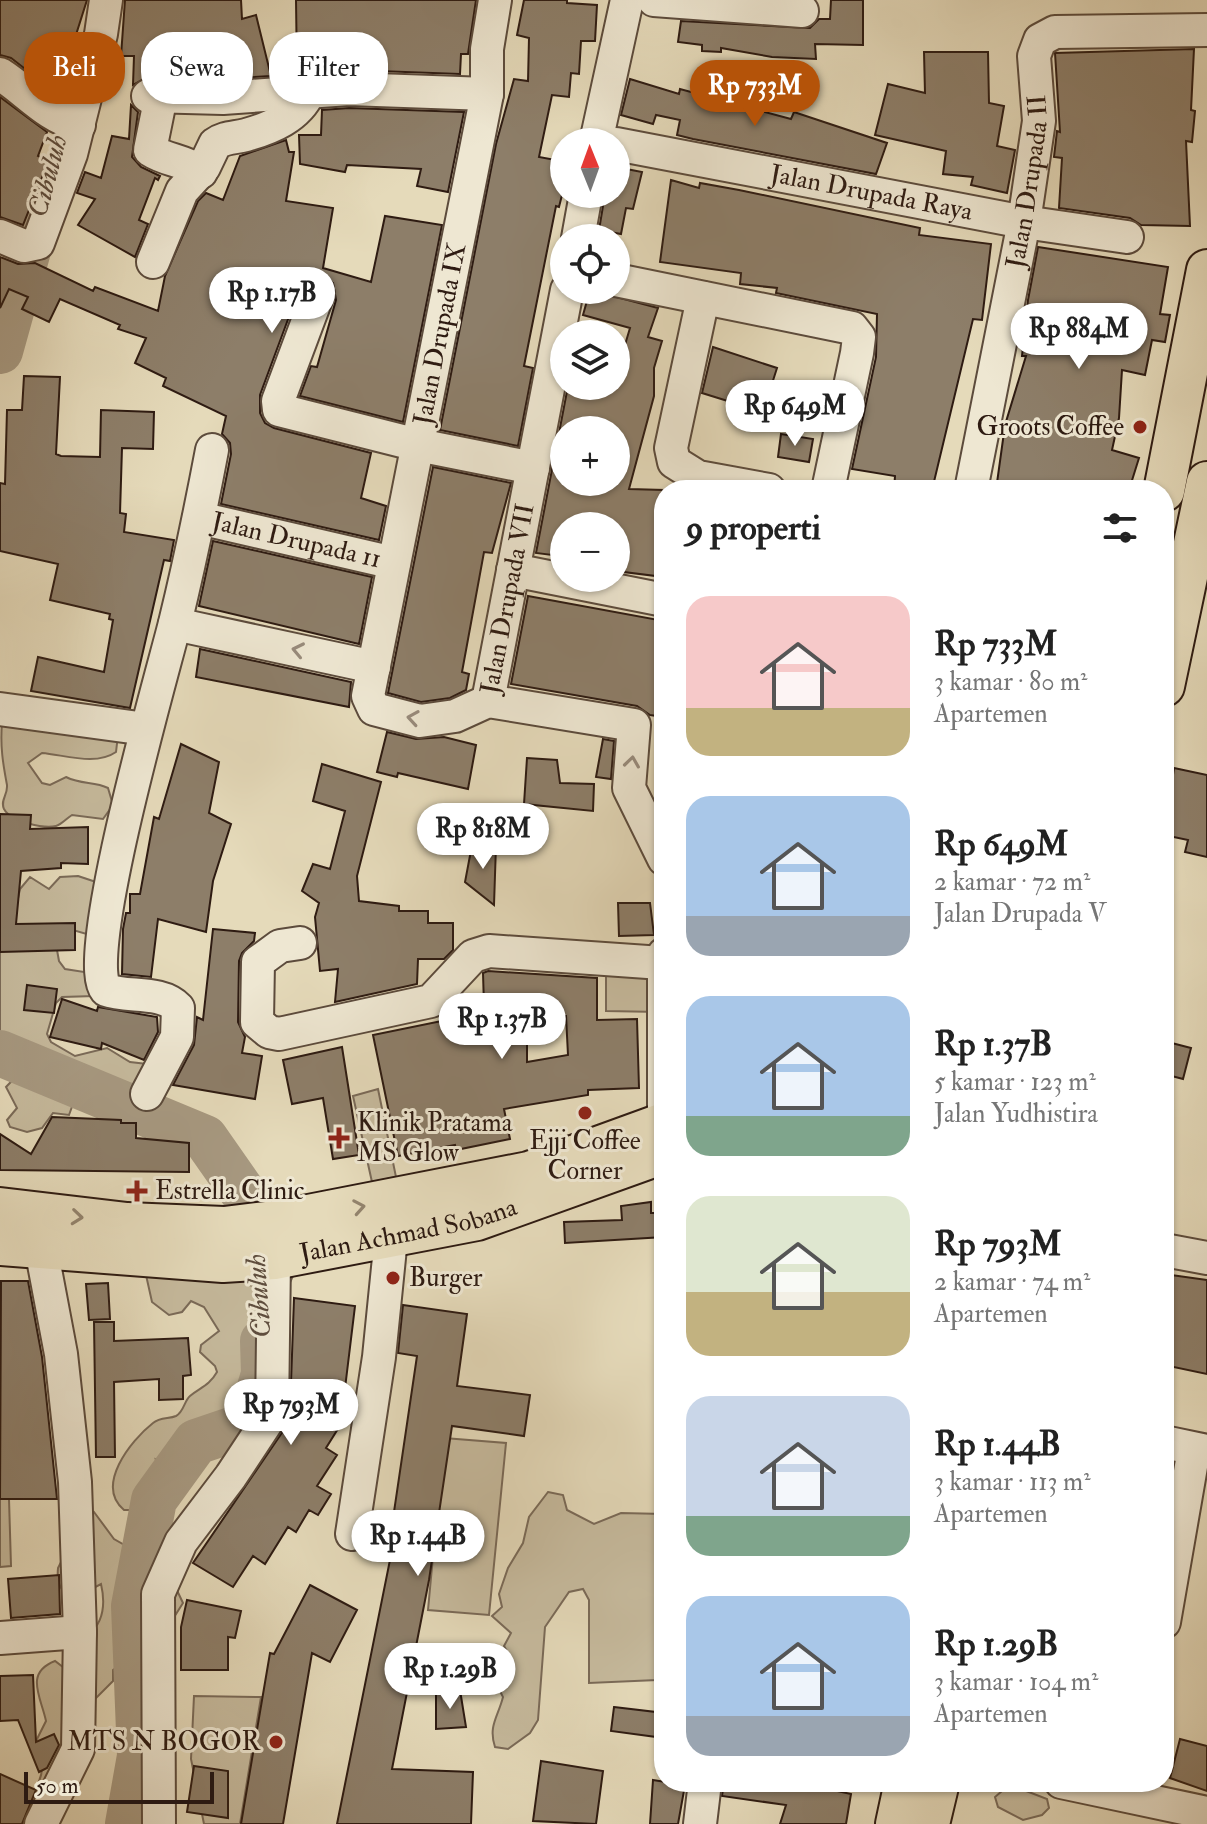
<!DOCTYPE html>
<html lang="id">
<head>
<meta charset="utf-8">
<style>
  body { margin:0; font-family:"IM FELL Double Pica",serif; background:#f6f6f6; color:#222; height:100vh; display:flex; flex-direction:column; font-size:30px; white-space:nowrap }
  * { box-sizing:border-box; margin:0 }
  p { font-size:26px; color:#767676 }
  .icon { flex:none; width:44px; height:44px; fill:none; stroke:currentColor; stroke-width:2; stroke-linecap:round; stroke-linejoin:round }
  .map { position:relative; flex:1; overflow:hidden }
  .details { position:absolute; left:654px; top:480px; width:520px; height:1312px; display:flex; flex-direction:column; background:#fff; border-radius:32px; box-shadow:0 2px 6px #0004 }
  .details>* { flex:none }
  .hud { position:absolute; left:24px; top:32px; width:510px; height:72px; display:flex; gap:16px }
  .needle { width:52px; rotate:359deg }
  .tools { position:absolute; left:550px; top:128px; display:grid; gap:16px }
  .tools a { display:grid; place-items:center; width:80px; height:80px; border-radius:50%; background:#fff; box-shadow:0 2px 6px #0004; font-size:40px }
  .scale { position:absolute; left:24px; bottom:20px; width:190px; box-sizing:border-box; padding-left:8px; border:4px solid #2e1b12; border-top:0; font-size:22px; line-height:28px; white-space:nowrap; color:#2e1b12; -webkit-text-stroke:6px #eee7d2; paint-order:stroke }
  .price { position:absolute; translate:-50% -68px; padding:0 18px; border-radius:28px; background:#fff; color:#222; font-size:26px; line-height:52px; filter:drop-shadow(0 2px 4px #0008) }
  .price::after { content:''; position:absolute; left:50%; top:48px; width:24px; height:18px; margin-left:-12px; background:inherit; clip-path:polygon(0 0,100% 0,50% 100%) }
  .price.active { background:#b45309; color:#fff }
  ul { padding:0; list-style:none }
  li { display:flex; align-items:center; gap:24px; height:200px; padding:0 32px }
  li span { display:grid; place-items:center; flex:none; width:224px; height:160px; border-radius:24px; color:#555 }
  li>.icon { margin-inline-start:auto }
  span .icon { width:96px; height:96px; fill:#fffc; stroke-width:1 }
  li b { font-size:34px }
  h2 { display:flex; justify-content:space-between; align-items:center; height:96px; padding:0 32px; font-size:34px }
  .chip { padding:0 28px; border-radius:32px; background:#fff; box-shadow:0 2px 6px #0004; font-size:28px; line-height:72px }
  .chip.active { background:#b45309; color:#fff }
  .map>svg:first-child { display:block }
  .green { fill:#c6ba9d; stroke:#7a6a58; stroke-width:2 }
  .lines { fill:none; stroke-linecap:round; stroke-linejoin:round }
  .river { stroke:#a79981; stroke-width:46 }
  .building { fill:#8d7e69; stroke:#2e1b12; stroke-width:2; fill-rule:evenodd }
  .minor-casing { stroke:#5c4b3c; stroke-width:36 }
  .major-casing { stroke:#2e1b12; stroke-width:44 }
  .minor { stroke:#eee7d2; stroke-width:32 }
  .major { stroke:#e5daba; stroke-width:40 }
  .oneway { stroke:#988b7c }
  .oneway2 { stroke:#93846e }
  .poi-dot { fill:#8f2418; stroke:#eee7d2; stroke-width:3 }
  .labels { text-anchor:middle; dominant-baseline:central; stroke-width:6; stroke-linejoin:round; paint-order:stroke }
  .street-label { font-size:26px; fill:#2e1b12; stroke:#eee7d2 }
  .poi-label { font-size:26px; fill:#2e1b12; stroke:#eee7d2; text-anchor:start }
  .water-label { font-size:28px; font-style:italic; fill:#5e4d3e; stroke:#eee7d2 }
</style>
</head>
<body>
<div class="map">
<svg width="1207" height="1824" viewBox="0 0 1207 1824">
  <rect width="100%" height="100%" fill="#e5daba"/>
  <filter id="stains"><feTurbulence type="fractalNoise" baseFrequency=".0025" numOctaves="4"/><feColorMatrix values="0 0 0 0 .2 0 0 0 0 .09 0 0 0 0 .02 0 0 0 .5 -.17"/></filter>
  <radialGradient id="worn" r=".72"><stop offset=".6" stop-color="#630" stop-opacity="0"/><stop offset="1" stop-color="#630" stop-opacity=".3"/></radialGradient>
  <path class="green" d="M2,723L118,735L116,752C96,766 65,755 42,753L28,763L42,783L50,785L66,777C82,785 94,781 108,788L113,805L103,819L72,815C67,818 61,825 56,826C45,829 11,822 4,809C0,800 8,795 7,785C3,764 0,746 2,723Z
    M78,876L96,882L90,935L73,930L55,939L59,961L65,969L91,973L94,996L62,997L56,1003L47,1034L51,1042L75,1056L107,1048L130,1062L147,1064L168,1080V1088L144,1112C100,1110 116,1103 89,1081L81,1082L69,1115L53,1113L42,1128L27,1132L10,1127L7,1120L17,1108L6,1087L37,1055L36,1048L28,1046L13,1052H0V924L15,912L20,889L30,877L49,889L60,877Z
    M606,964L662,966L660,1012L606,1011Z
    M378,1089L396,1177L372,1182L353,1096Z
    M146,1275L256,1278L260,1285L271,1275L293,1276L252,1366L260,1388L274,1384L242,1435L221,1430L216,1444L204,1438L189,1452L179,1471L173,1472L156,1460C161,1478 153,1498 138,1510H124C95,1486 130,1441 153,1423C160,1417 169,1419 176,1416C184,1412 184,1401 190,1396C201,1387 209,1386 217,1372L215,1366L200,1352L201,1345L219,1331L204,1307L191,1301L182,1312L169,1315L152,1302Z
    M444,1438L506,1443L489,1615L428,1610Z
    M548,1492L563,1495L567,1510L594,1524L621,1513L664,1514V1662L659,1665L657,1680L589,1683V1600L583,1589L569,1592L545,1627L538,1720L530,1733L508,1749L495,1747C488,1726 498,1717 503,1697L491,1673L495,1659L508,1653L504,1646L511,1633L492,1616L502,1607L499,1594L508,1568L523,1543L529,1517Z
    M0,1499H9L11,1566L0,1567Z
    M94,1512L114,1539L142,1555L134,1586L143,1592L174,1584L183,1603L171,1622L147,1686L131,1675L130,1666L121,1664L113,1670V1681L93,1701L36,1815L30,1808C33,1779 53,1779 33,1747L46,1721C41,1697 24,1673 55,1661L63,1667C86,1635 111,1627 101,1584L86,1592L66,1594C58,1586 57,1579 58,1568L84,1517Z
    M194,1696L261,1697L240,1824H204L191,1759Z
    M1021,1789L1047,1799L1049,1808L1042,1815L1023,1820L998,1807L995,1797L1002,1791Z"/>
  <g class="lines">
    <path class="river" d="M0,351L42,200
      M0,1053L205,1138L247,1198L260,1266
      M128,1824L140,1756L134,1606L154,1500L196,1442L249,1424L264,1374L263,1341"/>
  </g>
  <path class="building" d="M0,0H87L75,38L80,40L77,53L57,94L11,58L0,55Z
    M125,0H241L242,19L256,15L271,76L223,79L219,51L204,78L148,77L133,85L134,56H121Z
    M296,0H476L468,54H461L460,74L350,70L297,74Z
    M524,0H567V3L597,5L595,41H581L579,74L571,73L569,97L552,95L539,157L561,161L557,183L564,187L559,207L556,206L524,366L533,368L518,446L440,430L496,144L514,79L528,81L529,38L517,35Z
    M831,0H863V45L815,44L816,59L772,57L721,48V52L702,51V45L678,42L681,21L810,28L819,19H830Z
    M1194,49L1191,110L1195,111L1192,142L1186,141L1190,226L1141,225L1130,218L1059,208L1062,158L1054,157L1057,131L1060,132L1055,53Z
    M924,52H988L989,103L1004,106L997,146L1015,150L1007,193L971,185L973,177L943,174L946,151L875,135L888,84L925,93Z
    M630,79L679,94L680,89L791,119L794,112L887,143L876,174L693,139L677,135L680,120L656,115L653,124L621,115Z
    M0,97L47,132L38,156L49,160L23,225L0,217Z
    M131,105L138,112L132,157L141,167L160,176L158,180L155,178L139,220L148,224L135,257L78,225L95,199L77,193L85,172L101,178L112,136L129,139Z
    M349,108L464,112L448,192L417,186L421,169L347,165L345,172L300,164L299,135H321L322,110Z
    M286,140L289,152H294L286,201L333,208L323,268L371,282L385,216L442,225L403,422L300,396L311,366L317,367L336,300L333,283L324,276L307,279L300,287L260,395V413L265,423L274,428L371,453L361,498L386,506L379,540L221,504L231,454L230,443L222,434L226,416L163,386L166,378L135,363L146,338L118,329L120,325L60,299L49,322L22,309L28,297L9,289L0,308V257L18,264L35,263L93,291L95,287L158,311L165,276L198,201L206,193L223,200L240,156Z
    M616,167L642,172L633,209L626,208L621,234L599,230L605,194H616Z
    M671,180L699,188L700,183L739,190L920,228L919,235L991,244L982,320L973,319L932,490H894L895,476L852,469L876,357L877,314L776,293L777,288L740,284L741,273L660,262Z
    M1038,247L1168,267L1160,314L1170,315L1165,342L1152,340L1145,375L1122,370L1119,418L1112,450L1139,458L1129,490H996L1005,425L1026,356H1022L1028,300Z
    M590,290L658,308L648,337L662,341L654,368V396L629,489L664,490V577L616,571V526H564L560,556L536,553L568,386H616V364L619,365L630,328L583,315ZM564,430H616V482H564Z
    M713,347L777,368L763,412L702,393Z
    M24,376L60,377L56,454L61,456L100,457L101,410L154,412L153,449L122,448L120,513L126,514L124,532L174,540L170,561L164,560L130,708L31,691L38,657L104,672L113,620L109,619L110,614L50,600L58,564L0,551V483L5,484L7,410H22Z
    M781,434L813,439L809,462L778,457Z
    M433,467L511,483L492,553L484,552L462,672L469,674L466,690L450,698L421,702L388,693Z
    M213,541L372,577L359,644L199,606Z
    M528,596L664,621V717L650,715L637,706L511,684Z
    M200,649L351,682L349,707L196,677Z
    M387,732L416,739L444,737L476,745L468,789L398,773L397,777L377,772Z
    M603,739L614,741L611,779L596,777Z
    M181,744L219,762L209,813L231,824L213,881L206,932L158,919L151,977L122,974L123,929L126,913H130V894H140L154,817L159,819Z
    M527,758L557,760L560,783L594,784L593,811L524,804Z
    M322,764L381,782L357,876L359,901L399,906V911H428V923H453V950L444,959H418L417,984L335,1002L338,969L320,971L315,917L319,903L302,891L313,864L330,869L345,811L313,801Z
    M1174,768L1207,775V857L1185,852L1188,840L1164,835Z
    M0,814L31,815L30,829L88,827V864L61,863V868L21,871L16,924L75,923V950L0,952Z
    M472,845H496L494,905L465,882Z
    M618,903H650L654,935L619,936Z
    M213,929L255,933L254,941L242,953L239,961L238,1022L245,1037L242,1053L262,1056L255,1099L173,1085L194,1045L197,1017L203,1020Z
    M488,971L597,978V1020L637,1019L639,1088L588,1090V1095L504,1109L510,1139L456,1150L455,1145L398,1156L373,1035L476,1014V1008L484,1006L483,973ZM527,1016H566L568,1055L527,1062Z
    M27,985L57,989L54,1013L24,1010Z
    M62,999L97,1011L98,1007L157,1017L158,1032L144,1060L102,1043L101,1049L50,1037Z
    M1164,1041L1191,1048L1183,1079L1164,1074Z
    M342,1047L359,1155L333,1159L323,1098L292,1104L283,1060Z
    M52,1117L121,1120V1123H136V1138L189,1143V1172L0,1170V1134L31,1154Z
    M651,1202V1213H664V1237L565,1243L564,1222L622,1220L621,1206Z
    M1164,1274L1207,1280V1374L1164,1365Z
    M1,1281H28L42,1357L57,1499H0Z
    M108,1283L110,1319L89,1320L86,1284Z
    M294,1298L355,1306L342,1413L346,1416L326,1448L337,1455L317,1486L331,1494L318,1515L309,1510L296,1532L288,1527L265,1564L253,1556L233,1587L193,1563L288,1424L291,1402L302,1384L291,1383Z
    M403,1305L467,1314L457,1386L530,1395L524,1436L452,1426L429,1580L392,1769L473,1772L471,1824H337L394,1540L390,1539L417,1356L398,1353Z
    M94,1322H114V1341L188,1338L191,1375L183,1376V1399L159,1400V1379L114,1382L115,1457H96Z
    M59,1575L60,1614L11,1618L8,1579Z
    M310,1585L357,1610L330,1662L312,1653L283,1824H241L270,1653L274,1654Z
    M187,1600L241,1611L235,1638L228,1637V1670H181V1627Z
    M33,1675L36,1742L54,1734L59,1745L47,1768L39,1772L18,1720L0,1721V1676Z
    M460,1690L466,1727L436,1729V1694Z
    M614,1707L664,1713V1738L611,1731Z
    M1180,1739L1207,1746V1791L1170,1778Z
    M541,1761L603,1771L596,1824L533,1821Z
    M194,1766L228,1771V1818L187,1812Z
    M0,1774L36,1790L22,1824H0Z
    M653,1780L685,1785L678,1824H650Z
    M724,1782H796L851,1794L846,1824H780L786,1805L722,1796Z"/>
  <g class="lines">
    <g class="minor-casing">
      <g id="minor">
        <path d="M495,0L487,49V94L368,696L374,709L420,721L455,716L488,701L634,725L629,788L664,859"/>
        <path d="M654,0L802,11"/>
        <path d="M0,74C28,92 46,116 79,125"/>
        <path d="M148,96L223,98L349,89L487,94"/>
        <path d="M161,96L150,150C167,161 184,160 201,172"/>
        <path d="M596,142L627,0"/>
        <path id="s1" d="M616,144L1024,222L1127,237"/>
        <path d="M0,236L24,246L38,243L71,154L101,34L106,0"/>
        <path d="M578,238L586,194"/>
        <path d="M153,262L182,191L204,167L215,144C224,137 235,138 246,135C271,128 298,117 309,92"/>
        <path d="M616,280L852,328L859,337L857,353L828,490"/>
        <path d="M318,294L278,401L279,410L418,445L533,468"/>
        <path d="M703,298L671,448L674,462L698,477L769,490"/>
        <path id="s2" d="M971,490L1024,222L1039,121L1034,56L1040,40L1055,32L1207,30"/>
        <path id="s3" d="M199,518L394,563"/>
        <path d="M513,570L664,600"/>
        <path d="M175,624L374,667"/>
        <path id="s4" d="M488,701L567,290"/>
        <path d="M0,709L146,729"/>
        <path d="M300,943L280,946L258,962L257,1022L269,1032L279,1034L431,1001L473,956L489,951L662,963"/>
        <path d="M147,1094L177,1037L178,1008C161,990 128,998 106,990C80,958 162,675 175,623C189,566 201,508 212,450"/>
        <path d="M664,1124V954"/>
        <path d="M37,1227L61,1354L75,1482L80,1632L78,1749L41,1824"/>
        <path d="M1164,1250L1207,1258"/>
        <path d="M1164,1442L1207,1451"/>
        <path d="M352,1534L379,1357L391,1238"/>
        <path d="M1164,1622L1194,1449"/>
        <path d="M0,1638L80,1632"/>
        <path d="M1061,1782L1207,1813"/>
        <path d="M159,1824L158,1594L181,1542L231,1476L272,1414L274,1259"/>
        <path d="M700,1824L705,1782"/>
      </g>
    </g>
    <g class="major-casing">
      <g id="major">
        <path d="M1164,491L1207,270"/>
        <path d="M1164,686L1207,482"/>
        <path d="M0,1208L127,1223L224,1227L283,1220L529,1172L664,1123"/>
        <path id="s5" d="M0,1245L223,1262L274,1259L477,1220L664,1153"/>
        <path d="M896,1824L905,1782"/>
        <path d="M929,1824L939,1782"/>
      </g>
    </g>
    <use href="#minor" class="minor"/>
    <use href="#major" class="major"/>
  </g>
  <defs><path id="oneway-chevron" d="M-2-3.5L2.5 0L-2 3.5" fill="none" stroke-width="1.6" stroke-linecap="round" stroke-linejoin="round" transform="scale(2)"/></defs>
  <g class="oneway">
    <use href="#oneway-chevron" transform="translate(298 650) rotate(-168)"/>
    <use href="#oneway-chevron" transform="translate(413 718) rotate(-171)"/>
    <use href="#oneway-chevron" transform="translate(632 762) rotate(-82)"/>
  </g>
  <g class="oneway2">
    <use href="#oneway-chevron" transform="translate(359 1207) rotate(-10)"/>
    <use href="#oneway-chevron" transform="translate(77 1217) rotate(6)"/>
  </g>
  <g class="poi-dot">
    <circle cx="1140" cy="427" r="8"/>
    <circle cx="585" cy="1113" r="8"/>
    <path d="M335 1126h8v8h8v8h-8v8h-8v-8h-8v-8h8z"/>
    <path d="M133 1179h8v8h8v8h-8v8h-8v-8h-8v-8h8z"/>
    <circle cx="393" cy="1278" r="8"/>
    <circle cx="276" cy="1742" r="8"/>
  </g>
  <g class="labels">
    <g class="street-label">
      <text stroke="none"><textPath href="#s2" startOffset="314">Jalan Drupada II</textPath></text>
      <text stroke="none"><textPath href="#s1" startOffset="260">Jalan Drupada Raya</textPath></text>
      <text transform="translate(440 334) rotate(-79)">Jalan Drupada IX</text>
      <text stroke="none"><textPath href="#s3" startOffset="100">Jalan Drupada 11</textPath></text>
      <text stroke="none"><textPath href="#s4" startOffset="104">Jalan Drupada VII</textPath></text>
      <text stroke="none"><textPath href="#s5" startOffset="412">Jalan Achmad Sobana</textPath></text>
    </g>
    <g class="poi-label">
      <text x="1124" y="427" text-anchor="end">Groots Coffee</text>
      <text x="357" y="1123">Klinik Pratama<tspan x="357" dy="30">MS Glow</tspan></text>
      <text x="585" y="1141" text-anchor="middle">Ejji Coffee<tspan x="585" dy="30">Corner</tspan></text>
      <text x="155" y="1191">Estrella Clinic</text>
      <text x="409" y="1278">Burger</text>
      <text x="260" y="1742" text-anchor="end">MTS N BOGOR</text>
    </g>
    <g class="water-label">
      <text transform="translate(48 176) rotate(-75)">Cibuluh</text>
      <text transform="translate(259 1296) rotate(-94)">Cibuluh</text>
    </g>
  </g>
  <rect width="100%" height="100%" filter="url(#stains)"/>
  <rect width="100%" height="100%" fill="url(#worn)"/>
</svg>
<div class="tools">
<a><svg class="needle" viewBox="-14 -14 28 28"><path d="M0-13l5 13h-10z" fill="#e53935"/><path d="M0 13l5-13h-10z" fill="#767676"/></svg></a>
<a><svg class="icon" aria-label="locate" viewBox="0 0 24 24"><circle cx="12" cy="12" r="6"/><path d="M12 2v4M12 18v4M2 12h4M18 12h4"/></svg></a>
<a><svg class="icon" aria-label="layers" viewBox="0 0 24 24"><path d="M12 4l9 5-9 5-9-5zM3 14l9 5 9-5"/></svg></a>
<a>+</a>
<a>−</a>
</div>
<div class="scale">50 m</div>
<b class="price active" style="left:755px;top:128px">Rp 733M</b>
<b class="price" style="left:272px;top:335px">Rp 1.17B</b>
<b class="price" style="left:1079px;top:371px">Rp 884M</b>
<b class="price" style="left:795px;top:448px">Rp 649M</b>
<b class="price" style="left:483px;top:871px">Rp 818M</b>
<b class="price" style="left:502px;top:1061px">Rp 1.37B</b>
<b class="price" style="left:291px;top:1447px">Rp 793M</b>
<b class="price" style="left:418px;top:1578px">Rp 1.44B</b>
<b class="price" style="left:450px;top:1711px">Rp 1.29B</b>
<div class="hud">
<a class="chip active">Beli</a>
<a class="chip">Sewa</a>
<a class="chip">Filter</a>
</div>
<section class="details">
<h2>9 properti<svg class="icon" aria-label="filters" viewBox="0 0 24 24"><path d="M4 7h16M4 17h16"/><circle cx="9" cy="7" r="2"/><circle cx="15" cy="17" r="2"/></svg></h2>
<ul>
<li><span style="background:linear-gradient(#f6c9c9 70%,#c2b280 0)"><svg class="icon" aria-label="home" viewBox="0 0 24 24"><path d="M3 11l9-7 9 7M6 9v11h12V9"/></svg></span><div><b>Rp 733M</b><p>3 kamar · 80 m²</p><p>Apartemen</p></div></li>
<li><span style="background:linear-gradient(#a9c7e8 75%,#9aa5b1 0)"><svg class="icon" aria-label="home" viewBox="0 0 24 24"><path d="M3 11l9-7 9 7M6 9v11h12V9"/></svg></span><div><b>Rp 649M</b><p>2 kamar · 72 m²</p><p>Jalan Drupada V</p></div></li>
<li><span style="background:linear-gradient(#a9c7e8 75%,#7fa58c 0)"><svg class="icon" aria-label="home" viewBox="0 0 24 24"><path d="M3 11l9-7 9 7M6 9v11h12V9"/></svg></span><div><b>Rp 1.37B</b><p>5 kamar · 123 m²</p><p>Jalan Yudhistira</p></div></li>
<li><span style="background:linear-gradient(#dfe7d0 60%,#c2b280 0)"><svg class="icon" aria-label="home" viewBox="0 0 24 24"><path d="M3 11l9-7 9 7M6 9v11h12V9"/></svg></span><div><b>Rp 793M</b><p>2 kamar · 74 m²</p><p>Apartemen</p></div></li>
<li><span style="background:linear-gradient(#c9d6e8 75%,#7fa58c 0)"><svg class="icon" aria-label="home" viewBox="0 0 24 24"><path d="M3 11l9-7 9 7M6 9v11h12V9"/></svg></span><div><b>Rp 1.44B</b><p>3 kamar · 113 m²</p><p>Apartemen</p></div></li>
<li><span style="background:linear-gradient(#a9c7e8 75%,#9aa5b1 0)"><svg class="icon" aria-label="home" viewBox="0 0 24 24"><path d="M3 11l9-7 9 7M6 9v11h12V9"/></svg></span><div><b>Rp 1.29B</b><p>3 kamar · 104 m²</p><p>Apartemen</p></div></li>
</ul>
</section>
</div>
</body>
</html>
